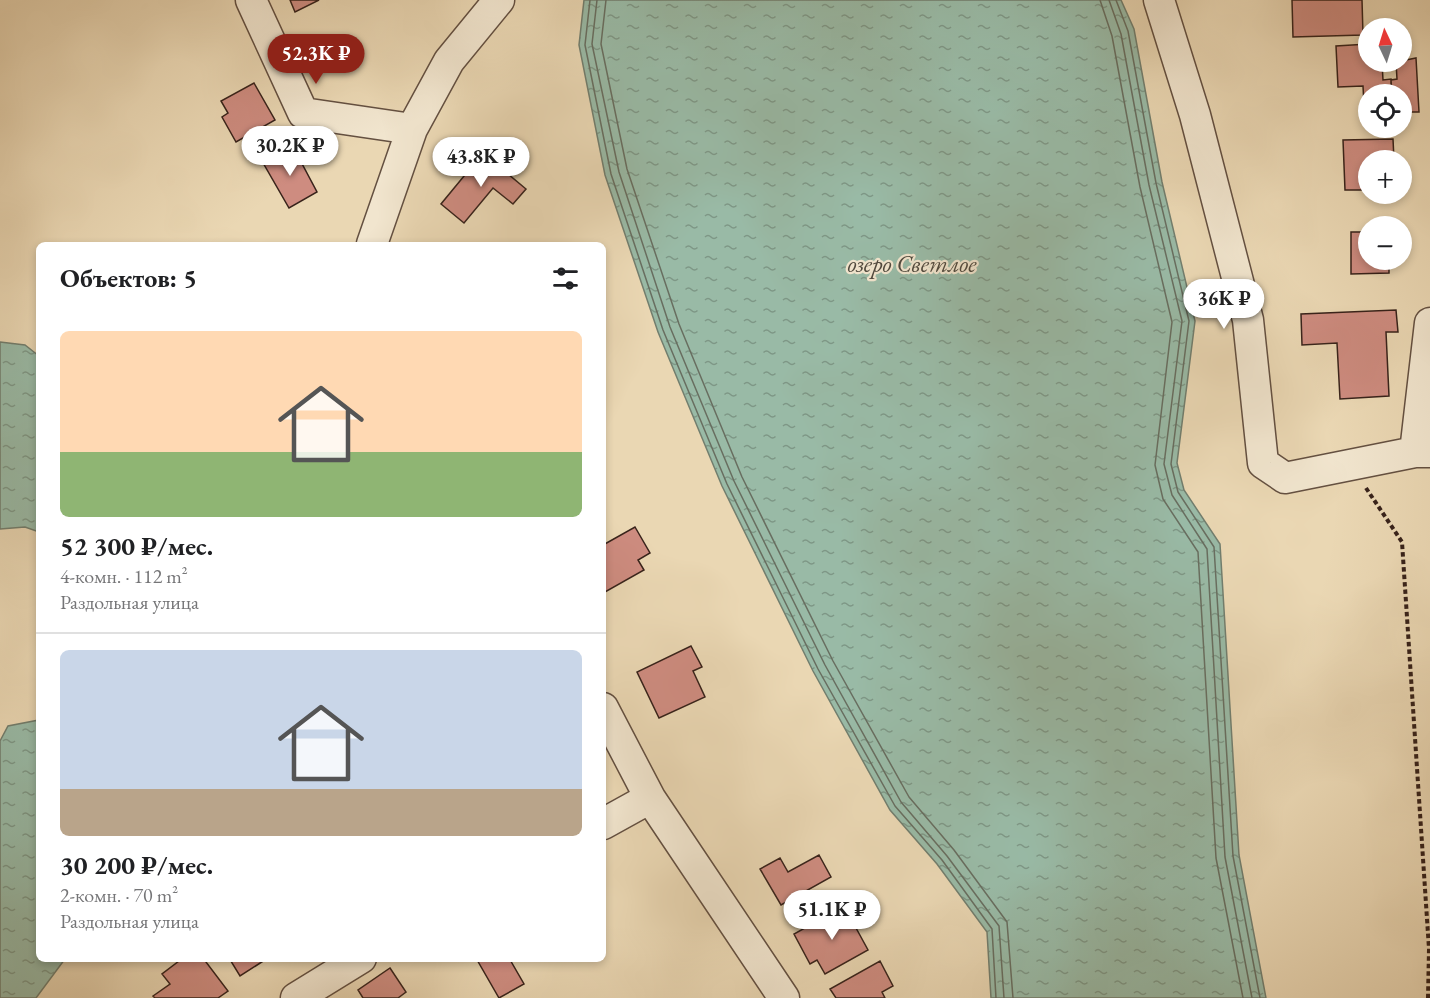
<!DOCTYPE html>
<html lang="ru">
<head>
<meta charset="utf-8">
<style>
  body { margin:0; font-family:"EB Garamond",serif; background:#f2f2f2; color:#202124; height:100vh; display:flex; flex-direction:column; font-size:22px; white-space:nowrap }
  * { box-sizing:border-box; margin:0 }
  p { font-size:20px; color:#757577 }
  .icon { flex:none; width:33px; height:33px; fill:none; stroke:currentColor; stroke-width:2; stroke-linecap:round; stroke-linejoin:round }
  .map { position:relative; flex:1; overflow:hidden }
  .side { position:absolute; left:36px; top:242px; width:570px; height:720px; display:flex; flex-direction:column; background:#fff; border-radius:9px; box-shadow:0 3px 9px #0003 }
  .side>* { flex:none }
  .needle { width:39px; rotate:356deg }
  .fabs { position:absolute; left:1358px; top:18px; display:grid; gap:12px }
  .fabs a { display:grid; place-items:center; width:54px; height:54px; border-radius:50%; background:#fff; box-shadow:0 3px 9px #0003; font-size:30px }
  .price { position:absolute; translate:-50% -51px; padding:0 14px; border-radius:21px; background:#fff; color:#222; font-size:20px; line-height:39px; filter:drop-shadow(0 2px 3px #0008) }
  .price::after { content:''; position:absolute; left:50%; top:36px; width:18px; height:14px; margin-left:-9px; background:inherit; clip-path:polygon(0 0,100% 0,50% 100%) }
  .price.current { background:#8f2418; color:#fff }
  ul { padding:0; list-style:none }
  li { display:grid; align-content:center; gap:12px; height:318px; padding:0 24px }
  li+li { border-top:2px solid #e0e0e0 }
  li span { display:grid; place-items:center; height:186px; border-radius:9px; color:#555 }
  li>.icon { margin-inline-start:auto }
  span .icon { width:108px; height:108px; fill:#fffc; stroke-width:1 }
  li b { font-size:26px }
  h2 { display:flex; justify-content:space-between; align-items:center; height:72px; padding:0 24px; font-size:26px }
  .map>svg:first-child { display:block }
  .water { fill:url(#water-ripples); stroke:#727e6e; stroke-width:1.5 }
  .lines { fill:none; stroke-linecap:round; stroke-linejoin:round }
  .shore { stroke:#686e60; stroke-width:1.5 }
  .building { fill:#ce8c80; stroke:#38231b; stroke-width:1.5 }
  .street-casing { stroke:#645041; stroke-width:33 }
  .path { stroke:#38231b; stroke-width:4; stroke-dasharray:4.5 3; stroke-linecap:butt }
  .street { stroke:#f1e5ce; stroke-width:30 }
  .labels { text-anchor:middle; dominant-baseline:central; stroke-width:4.5; stroke-linejoin:round; paint-order:stroke }
  .water-label { font-size:24px; font-style:italic; fill:#50493e; stroke:#f1e5ce }
</style>
</head>
<body>
<div class="map">
<svg width="1430" height="998" viewBox="0 0 1430 998">
  <defs>
    <pattern id="water-ripples" width="26" height="14" patternUnits="userSpaceOnUse" patternTransform="scale(1.5)"><rect width="26" height="14" fill="#99baa6"/><path d="M2 4q2-2 4 0t4 0M15 11q2-2 4 0t4 0" fill="none" stroke="#7e9786"/></pattern>
  </defs>
  <rect width="100%" height="100%" fill="#ead7b3"/>
  <filter id="stains"><feTurbulence type="fractalNoise" baseFrequency=".00333" numOctaves="4"/><feColorMatrix values="0 0 0 0 .2 0 0 0 0 .09 0 0 0 0 .02 0 0 0 .5 -.17"/></filter>
  <radialGradient id="worn" r=".72"><stop offset=".6" stop-color="#630" stop-opacity="0"/><stop offset="1" stop-color="#630" stop-opacity=".3"/></radialGradient>
  <path class="water" d="M584,0H1121L1134,29L1162,182L1195,321L1177,463L1184,490L1220,544L1239,855L1266,998H991L987,932L937,864L890,810L813,671L722,486L658,332L605,175L579,45Z
    M0,342L25,345L39,356V532L25,527L0,529Z
    M39,720V958L65,959L36,998H0V741L8,726Z"/>
  <g class="lines">
    <path class="shore" d="M590,0L585,45L611,174L663,330L727,484L818,669L895,806L942,860L992,929L996,998
      M597,0L592,44L619,172L670,327L734,481L825,665L901,802L947,856L999,926L1004,998
      M606,0L601,44L627,169L679,324L742,477L833,661L909,797L954,850L1007,922L1013,998
      M1100,0L1112,36L1140,187L1172,322L1155,465L1163,499L1198,552L1216,858L1243,998
      M1109,0L1121,34L1149,185L1182,321L1164,464L1172,495L1207,549L1225,857L1252,998
      M1116,0L1128,31L1156,183L1189,321L1171,464L1178,492L1214,547L1233,856L1260,998"/>
  </g>
  <path class="building" d="M290,0H319L295,12Z
    M1292,0H1362L1363,35L1293,37Z
    M1368,44V62H1382L1383,80L1391,79V94H1368V105H1364L1363,86L1338,87L1336,46Z
    M1416,58L1419,112H1401V94H1392L1391,80L1397,79L1396,62Z
    M254,83L275,120L236,142L222,117L228,113L221,101Z
    M1393,139L1394,160H1368V190H1345L1343,140Z
    M287,147L295,162L300,160L317,192L289,208L262,161Z
    M483,153L526,189L513,204L493,188L464,223L441,204Z
    M1351,232H1368V260H1389V273L1351,274Z
    M1396,310L1398,332H1386L1389,396L1340,399L1337,343L1302,345L1301,314Z
    M635,527L650,553L638,560L644,570L605,592L603,545Z
    M691,646L702,667L693,671L705,697L659,718L637,672Z
    M819,855L831,877L781,905L760,869L780,858L788,872Z
    M844,906L868,950L825,974L817,960L810,964L794,934Z
    M183,958H203L228,991L218,998H155L153,996L170,984L162,974Z
    M229,958H268L240,976Z
    M476,958H509L524,984L499,998Z
    M880,961L893,986L882,992L885,998H836L830,989Z
    M390,968L406,992L398,998H363L358,990Z"/>
  <g class="lines">
    <g class="street-casing">
      <path id="street" d="M251,0L303,113L412,129
        M1159,0L1195,115L1248,320L1263,463L1285,478L1415,452H1430
        M372,244L412,129L449,61L499,0
        M1415,452L1430,323
        M603,708L650,798L603,824
        M650,798L784,998
        M296,998L361,958"/>
    </g>
    <path class="path" d="M1366,488L1402,542L1429,949L1428,998"/>
    <use href="#street" class="street"/>
  </g>
  <g class="labels">
    <g class="water-label">
      <text x="912" y="263">озеро Светлое</text>
    </g>
  </g>
  <rect width="100%" height="100%" filter="url(#stains)"/>
  <rect width="100%" height="100%" fill="url(#worn)"/>
</svg>
<div class="fabs">
<a><svg class="needle" viewBox="-14 -14 28 28"><path d="M0-13l5 13h-10z" fill="#e53935"/><path d="M0 13l5-13h-10z" fill="#757577"/></svg></a>
<a><svg class="icon" aria-label="locate" viewBox="0 0 24 24"><circle cx="12" cy="12" r="6"/><path d="M12 2v4M12 18v4M2 12h4M18 12h4"/></svg></a>
<a>+</a>
<a>−</a>
</div>
<b class="price current" style="left:316px;top:85px">52.3K ₽</b>
<b class="price" style="left:290px;top:177px">30.2K ₽</b>
<b class="price" style="left:481px;top:188px">43.8K ₽</b>
<b class="price" style="left:1224px;top:330px">36K ₽</b>
<b class="price" style="left:832px;top:941px">51.1K ₽</b>
<section class="side">
<h2>Объектов: 5<svg class="icon" aria-label="filters" viewBox="0 0 24 24"><path d="M4 7h16M4 17h16"/><circle cx="9" cy="7" r="2"/><circle cx="15" cy="17" r="2"/></svg></h2>
<ul>
<li><span style="background:linear-gradient(#ffd9b3 65%,#8fb573 0)"><svg class="icon" aria-label="home" viewBox="0 0 24 24"><path d="M3 11l9-7 9 7M6 9v11h12V9"/></svg></span><div><b>52 300 ₽/мес.</b><p>4-комн. · 112 m²</p><p>Раздольная улица</p></div></li>
<li><span style="background:linear-gradient(#c9d6e8 75%,#b9a48a 0)"><svg class="icon" aria-label="home" viewBox="0 0 24 24"><path d="M3 11l9-7 9 7M6 9v11h12V9"/></svg></span><div><b>30 200 ₽/мес.</b><p>2-комн. · 70 m²</p><p>Раздольная улица</p></div></li>
</ul>
</section>
</div>
</body>
</html>
